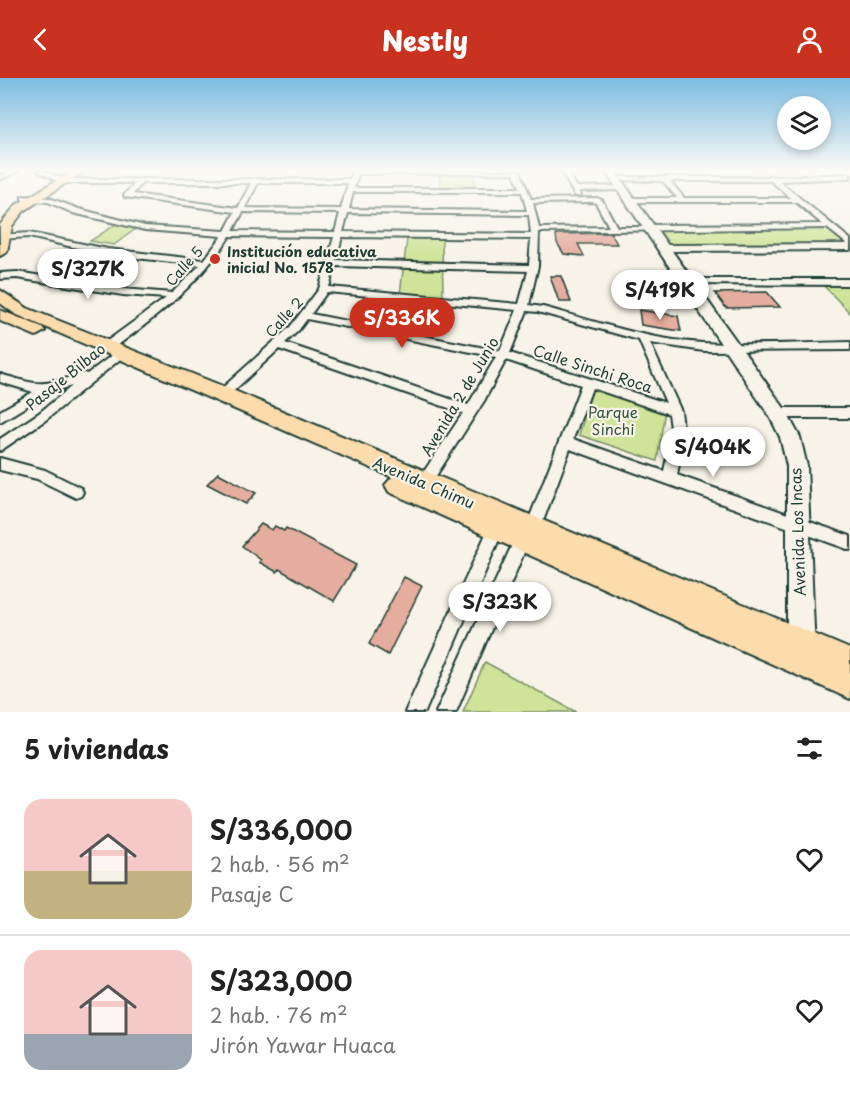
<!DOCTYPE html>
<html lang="es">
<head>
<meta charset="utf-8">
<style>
  body { margin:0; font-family:"Playpen Sans",sans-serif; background:#f2f2f2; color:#222; height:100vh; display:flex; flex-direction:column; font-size:22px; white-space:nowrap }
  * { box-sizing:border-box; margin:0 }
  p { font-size:20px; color:#767676 }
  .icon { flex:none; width:33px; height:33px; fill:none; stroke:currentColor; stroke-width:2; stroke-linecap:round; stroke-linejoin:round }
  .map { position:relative; height:634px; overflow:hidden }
  .sheet { display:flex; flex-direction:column; background:#fff; flex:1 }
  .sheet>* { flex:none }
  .tools { position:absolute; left:777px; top:18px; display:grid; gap:12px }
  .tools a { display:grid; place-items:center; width:54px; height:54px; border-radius:50%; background:#fff; box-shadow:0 3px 9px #0003; font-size:30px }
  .price { position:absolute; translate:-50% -51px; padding:0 14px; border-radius:21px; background:#fff; color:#222; font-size:20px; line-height:39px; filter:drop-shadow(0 2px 3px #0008) }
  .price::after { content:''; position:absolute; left:50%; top:36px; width:18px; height:14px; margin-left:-9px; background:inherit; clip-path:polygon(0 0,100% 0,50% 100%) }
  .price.on { background:#c8321e; color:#fff }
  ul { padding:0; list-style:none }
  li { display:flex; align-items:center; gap:18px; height:150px; padding:0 24px }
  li+li { border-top:2px solid #e0e0e0 }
  li span { display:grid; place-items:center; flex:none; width:168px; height:120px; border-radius:18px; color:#555 }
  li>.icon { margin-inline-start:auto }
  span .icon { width:72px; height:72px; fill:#fffc; stroke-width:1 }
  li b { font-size:26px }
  h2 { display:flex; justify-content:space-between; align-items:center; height:72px; padding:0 24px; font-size:26px }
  header { display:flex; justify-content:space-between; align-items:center; height:78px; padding:0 24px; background:#c8321e; color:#fff; font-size:27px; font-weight:800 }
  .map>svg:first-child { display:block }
  .green { fill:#cfe499; stroke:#779066; stroke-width:1.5 }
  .building { fill:#e5ad9e; stroke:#1f3d34; stroke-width:1.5 }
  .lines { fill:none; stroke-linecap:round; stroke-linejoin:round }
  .street-casing { stroke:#1f3d34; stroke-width:4 }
  .secondary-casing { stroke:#1f3d34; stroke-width:4 }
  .primary-casing { stroke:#1f3d34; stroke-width:4 }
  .street { fill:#f7f3e8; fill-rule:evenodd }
  .secondary { fill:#f7f3e8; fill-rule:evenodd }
  .primary { fill:#fcdcac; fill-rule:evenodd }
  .poi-dot { fill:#c8321e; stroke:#f7f3e8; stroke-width:2 }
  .labels { text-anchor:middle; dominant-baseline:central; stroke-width:4.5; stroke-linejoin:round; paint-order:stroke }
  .far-poi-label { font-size:14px; font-weight:bold; fill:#1f3d34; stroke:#f7f3e8; text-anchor:start }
  .far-street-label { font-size:14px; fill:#1f3d34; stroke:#f7f3e8 }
  .street-label { font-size:15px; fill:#1f3d34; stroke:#f7f3e8 }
  .park-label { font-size:15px; fill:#395643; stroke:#f7f3e8 }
</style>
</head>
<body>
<header><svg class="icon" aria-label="back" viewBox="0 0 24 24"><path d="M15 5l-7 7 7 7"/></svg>Nestly<svg class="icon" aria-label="person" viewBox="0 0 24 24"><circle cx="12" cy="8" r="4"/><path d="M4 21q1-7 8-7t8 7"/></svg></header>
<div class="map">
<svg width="850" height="634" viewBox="0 0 850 634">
  <rect width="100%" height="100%" fill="#f7f3e8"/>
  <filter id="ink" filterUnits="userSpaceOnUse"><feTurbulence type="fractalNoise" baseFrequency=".0167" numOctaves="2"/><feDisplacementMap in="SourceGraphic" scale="12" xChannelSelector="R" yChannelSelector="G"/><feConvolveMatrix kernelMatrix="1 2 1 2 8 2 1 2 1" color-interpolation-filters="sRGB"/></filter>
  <g filter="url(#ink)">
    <path class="green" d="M439,93H472L476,111H440Z
      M116,146L137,150L114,167L90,163Z
      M830,148L850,165V169L663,170L649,149Z
      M407,161H442L443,218L400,216Z
      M824,208H850V235Z
      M593,309L665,332L657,383L579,357Z
      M485,584L576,634H463Z"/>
    <path class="building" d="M611,155L617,166H578L584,178L564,176L557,165L556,157L559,156Z
      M550,198H561L571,224H559Z
      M767,214L780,229L726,230L715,215Z
      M639,232L678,238L681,253L641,247Z
      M218,395L256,415L246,426L207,406Z
      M261,446L272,452L275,448L284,453L286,450L356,487L334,523L279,491L277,494L259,484L261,482L242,468Z
      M404,499L422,508L388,577L369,566Z"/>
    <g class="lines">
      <g class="street-casing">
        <path id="street" d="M11,93H18L0,102V97Z
          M37,93H44L63,101H350L352,93H520L531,121L597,120L602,122L617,149H645L649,147L822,146L796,124H626V120H677L663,103L613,102V100L615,99H767L770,97L774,99L850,96V100L779,103L850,161V172L663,173L659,170L663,167L847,166L827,150L539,154L538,188L529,227L543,229C595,243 648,262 703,265C752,268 801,265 850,264V272L704,273L650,265L681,333L684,357L677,397L850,458V472L570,371L539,454L534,456L529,454L526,449L581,307L506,282L484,323L427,412L422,414L417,412L415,408L417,404L463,335L279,271L227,319H219L217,316L219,313L290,249L319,211L334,159L230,158C200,205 157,239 111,272H103L102,269L103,266L166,220L123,217L17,200L0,201V195L17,194L123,211L172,215L200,187L108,177L29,159L0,161V157L29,155L108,171L204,182L222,158L145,152L73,135L48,124L22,122V118L49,120L79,131L145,148L225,153L235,134L125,119L124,117L135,105H62ZM514,95L520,110H354L358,96ZM670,103H771L791,120H684ZM142,105H251L238,130L133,116ZM258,105H348L341,131L245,130ZM353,114H522L527,133L349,131ZM593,124L596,125L609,149L539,150L533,125ZM243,134L340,135L335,154L233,153ZM348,135L529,137L531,156L343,154ZM342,159L531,161L529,187L336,182ZM335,188L528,193L519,226L329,209ZM327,214L517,232L500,273L311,236ZM527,233L538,234L639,262L666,325L510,275ZM307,241L496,279L468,327L285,265L298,253ZM592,310L669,336L672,357L664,393L573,361Z
          M561,93H567L577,109L622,108L626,110L622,112L580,113L581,118H575Z
          M688,201H850V207L685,206V202Z
          M120,271L125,275L124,278L47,341L0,373V361L39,335L72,308L50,314L0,344V333L33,314L0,304V296C43,309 41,308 84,295L87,296Z
          M777,330H850V340H777L773,338L771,335L773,332Z
          M0,380L45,392L81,410L83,414L81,418L76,420L37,401L0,392Z
          M495,445L500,447L503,452L425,634H405L490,447Z
          M521,456L526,458L529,463L456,634H436L516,458Z"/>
      </g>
      <g class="secondary-casing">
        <path id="secondary" d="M605,93H615L784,330L800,359L807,388L815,574L811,584L801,588L791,584L787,574V388L780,359L770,339Z"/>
      </g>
      <g class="primary-casing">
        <path id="primary" d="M72,93H84L24,133L12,148L7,174L0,178V147L16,127Z
          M0,212L27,230L230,311L850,571V621L389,414L385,407L392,399L15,236L0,225Z
          M0,232L42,249L45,253L36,258L0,243Z"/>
      </g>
      <use href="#street" class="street"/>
      <use href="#secondary" class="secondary"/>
      <use href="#primary" class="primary"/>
    </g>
  </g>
  <linearGradient id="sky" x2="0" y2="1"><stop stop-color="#7cbce2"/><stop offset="0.51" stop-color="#fbfaf5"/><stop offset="1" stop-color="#fbfaf5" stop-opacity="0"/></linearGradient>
  <rect width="850" height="181" fill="url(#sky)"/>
  <circle class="poi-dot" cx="215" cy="181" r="6"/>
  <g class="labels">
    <g class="far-poi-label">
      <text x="227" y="173">Institución educativa<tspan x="227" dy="16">inicial No. 1578</tspan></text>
    </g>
    <g class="far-street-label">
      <text transform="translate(184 188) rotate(-48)">Calle 5</text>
      <text transform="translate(284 239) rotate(-48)">Calle 2</text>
    </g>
    <g class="street-label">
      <text transform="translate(593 290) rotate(18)">Calle Sinchi Roca</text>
      <text transform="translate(65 298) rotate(-39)">Pasaje Bilbao</text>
      <text transform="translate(459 318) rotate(-59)">Avenida 2 de Junio</text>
      <text transform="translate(424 404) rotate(23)">Avenida Chimu</text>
      <text transform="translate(797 454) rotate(-92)">Avenida Los Incas</text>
    </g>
    <g class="park-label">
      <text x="613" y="333">Parque<tspan x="613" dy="17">Sinchi</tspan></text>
    </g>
  </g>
</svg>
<div class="tools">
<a><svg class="icon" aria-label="layers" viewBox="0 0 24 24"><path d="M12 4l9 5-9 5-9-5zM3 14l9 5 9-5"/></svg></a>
</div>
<b class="price" style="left:88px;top:222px">S/327K</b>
<b class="price" style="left:660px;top:243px">S/419K</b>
<b class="price on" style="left:402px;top:271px">S/336K</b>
<b class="price" style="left:713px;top:400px">S/404K</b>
<b class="price" style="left:500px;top:555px">S/323K</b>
</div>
<section class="sheet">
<h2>5 viviendas<svg class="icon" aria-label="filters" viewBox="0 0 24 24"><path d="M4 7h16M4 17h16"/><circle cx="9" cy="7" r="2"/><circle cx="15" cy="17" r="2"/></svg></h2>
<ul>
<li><span style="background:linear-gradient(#f6c9c9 60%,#c2b280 0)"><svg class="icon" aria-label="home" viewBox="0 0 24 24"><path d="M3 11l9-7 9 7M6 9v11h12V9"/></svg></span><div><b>S/336,000</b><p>2 hab. · 56 m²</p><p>Pasaje C</p></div><svg class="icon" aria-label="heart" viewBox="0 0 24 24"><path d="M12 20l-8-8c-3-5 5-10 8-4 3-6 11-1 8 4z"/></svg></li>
<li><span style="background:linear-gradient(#f6c9c9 70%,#9aa5b1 0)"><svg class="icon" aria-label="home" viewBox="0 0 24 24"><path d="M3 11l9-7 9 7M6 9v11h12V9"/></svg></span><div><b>S/323,000</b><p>2 hab. · 76 m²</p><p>Jirón Yawar Huaca</p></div><svg class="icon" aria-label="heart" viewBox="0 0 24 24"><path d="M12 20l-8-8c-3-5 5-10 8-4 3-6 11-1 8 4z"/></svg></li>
</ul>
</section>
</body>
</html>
